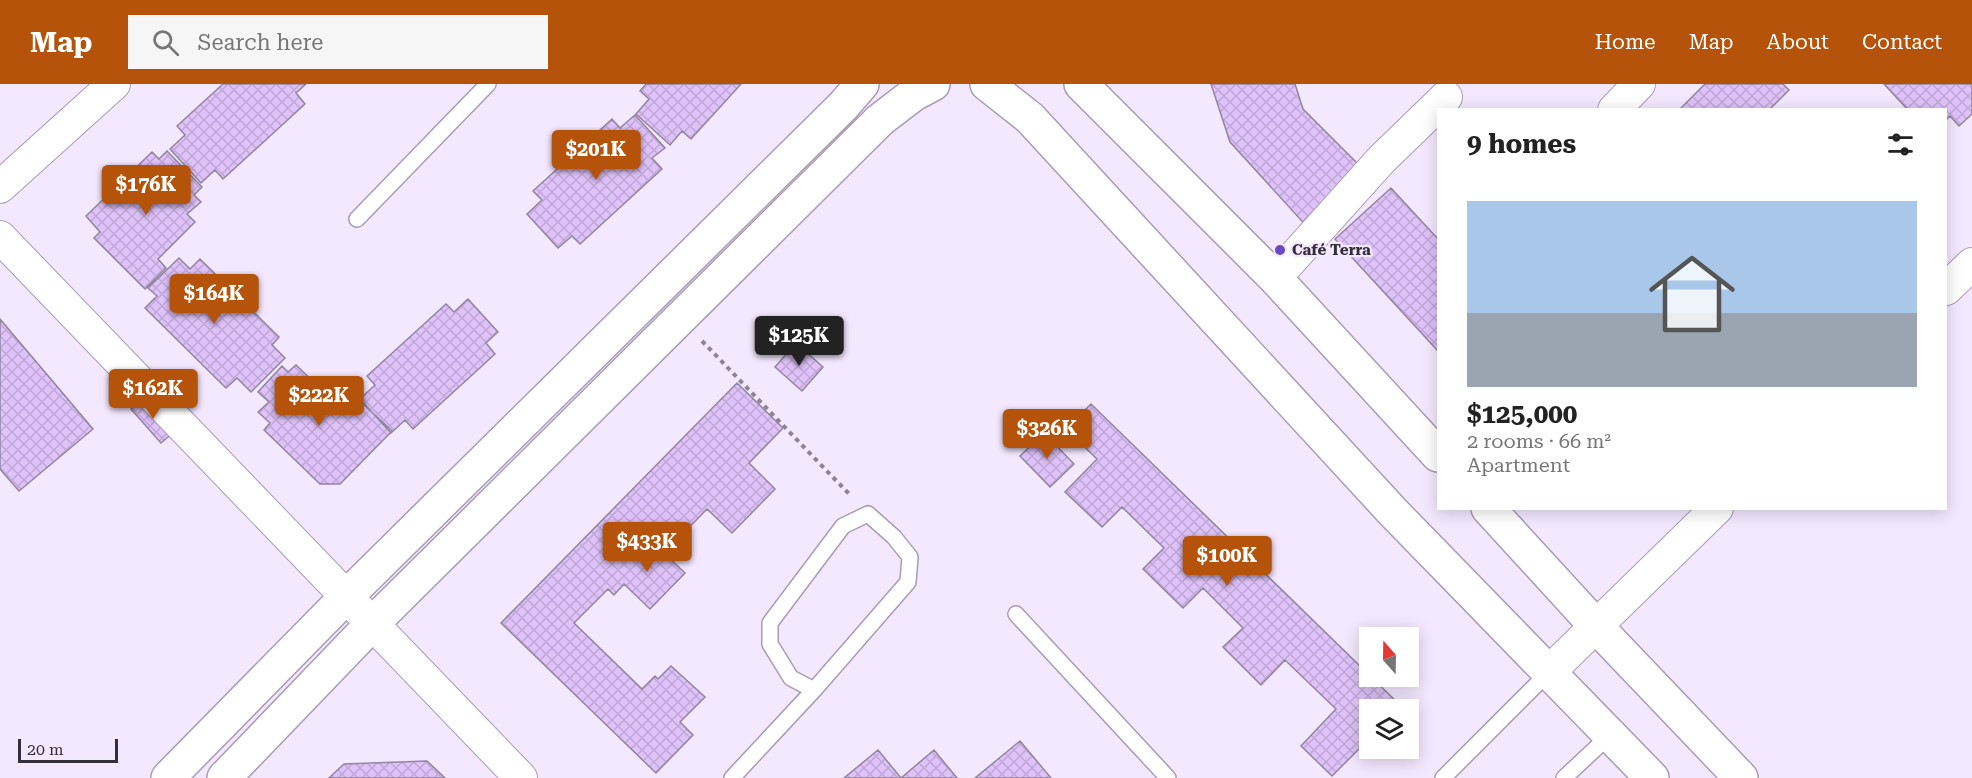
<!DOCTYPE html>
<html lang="en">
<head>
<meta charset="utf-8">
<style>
  body { margin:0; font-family:"Roboto Serif",serif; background:#f6f6f6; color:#222; height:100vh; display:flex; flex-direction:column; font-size:22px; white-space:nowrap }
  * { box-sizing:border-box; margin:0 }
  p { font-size:20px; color:#767676 }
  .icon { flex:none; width:33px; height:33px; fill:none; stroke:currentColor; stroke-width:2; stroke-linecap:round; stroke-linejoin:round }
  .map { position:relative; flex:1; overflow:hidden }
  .drawer { position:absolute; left:1437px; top:24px; width:510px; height:402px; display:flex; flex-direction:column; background:#fff; border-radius:0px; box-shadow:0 3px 15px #0003 }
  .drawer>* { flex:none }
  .needle { width:39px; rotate:340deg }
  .fabs { position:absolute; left:1359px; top:543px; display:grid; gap:12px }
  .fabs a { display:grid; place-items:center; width:60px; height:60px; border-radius:0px; background:#fff; box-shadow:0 3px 15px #0003; font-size:30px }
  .scale { position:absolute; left:18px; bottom:15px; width:100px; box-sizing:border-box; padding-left:6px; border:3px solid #352f3a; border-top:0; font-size:16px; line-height:21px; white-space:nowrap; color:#352f3a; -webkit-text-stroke:4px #f4e8ff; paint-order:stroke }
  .price { position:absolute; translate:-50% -51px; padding:0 14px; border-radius:6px; background:#b45309; color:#fff; font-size:20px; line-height:39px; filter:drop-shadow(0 2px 3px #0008) }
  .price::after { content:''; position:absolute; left:50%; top:36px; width:18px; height:14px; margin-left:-9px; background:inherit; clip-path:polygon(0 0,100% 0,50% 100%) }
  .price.active { background:#222; color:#fff }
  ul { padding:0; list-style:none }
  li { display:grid; align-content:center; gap:12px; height:318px; padding:0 30px }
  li+li { border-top:2px solid #e0e0e0 }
  li span { display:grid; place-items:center; height:186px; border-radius:0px; color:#555 }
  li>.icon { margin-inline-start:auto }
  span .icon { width:108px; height:108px; fill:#fffc; stroke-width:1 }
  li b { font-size:26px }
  h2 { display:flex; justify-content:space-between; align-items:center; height:72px; padding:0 30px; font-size:26px }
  header { display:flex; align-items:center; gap:36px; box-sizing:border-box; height:84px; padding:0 30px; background:#b45309; color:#fff }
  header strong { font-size:28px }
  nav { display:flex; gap:33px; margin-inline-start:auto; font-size:21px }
  .search { width:420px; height:54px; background:#f6f6f6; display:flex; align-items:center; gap:15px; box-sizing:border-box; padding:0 21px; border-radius:0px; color:#767676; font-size:22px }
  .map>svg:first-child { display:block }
  .building { fill:url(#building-cross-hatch); stroke:#92859e; stroke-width:1.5 }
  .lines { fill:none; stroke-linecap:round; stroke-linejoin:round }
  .lane-casing { stroke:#a99cb5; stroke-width:18 }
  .street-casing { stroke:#a99cb5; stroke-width:34 }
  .secondary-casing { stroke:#a99cb5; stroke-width:36 }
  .path { stroke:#8d8595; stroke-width:4; stroke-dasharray:4.5 4.5; stroke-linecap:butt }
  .lane { stroke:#fff; stroke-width:15 }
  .street { stroke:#fff; stroke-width:32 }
  .secondary { stroke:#fff; stroke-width:33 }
  .poi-dot { fill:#6a4ac3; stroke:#f4e8ff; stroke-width:2 }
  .labels { text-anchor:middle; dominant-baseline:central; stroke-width:4.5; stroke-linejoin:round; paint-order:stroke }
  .poi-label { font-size:15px; font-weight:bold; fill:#352f3a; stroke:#f4e8ff; text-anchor:start }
</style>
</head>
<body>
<header>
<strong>Map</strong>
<div class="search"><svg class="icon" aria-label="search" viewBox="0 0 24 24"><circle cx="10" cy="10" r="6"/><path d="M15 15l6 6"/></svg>Search here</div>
<nav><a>Home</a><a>Map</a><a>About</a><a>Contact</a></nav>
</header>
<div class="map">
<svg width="1972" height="694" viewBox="0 0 1972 694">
  <defs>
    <pattern id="building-cross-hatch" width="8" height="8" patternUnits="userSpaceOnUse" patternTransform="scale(1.5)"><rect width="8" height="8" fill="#dfc2f9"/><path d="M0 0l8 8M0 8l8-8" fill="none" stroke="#c0a7d6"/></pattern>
  </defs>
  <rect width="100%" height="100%" fill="#f4e8ff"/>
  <path class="building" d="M223,0H306L296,9L305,20L223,95L215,86L201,99L170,65L185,51L177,42Z
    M646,0H741L691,55L682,47L670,61L636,30L649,15L640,7Z
    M1211,0H1295L1303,25L1364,86L1310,146L1230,58Z
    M1705,0H1783L1789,6L1769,26H1679Z
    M1884,0H1972V30L1959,42L1950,32L1946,36V26H1908Z
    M635,31L665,64L652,74L662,85L580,160L572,152L558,164L527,130L542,116L533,107L612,35L620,44Z
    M167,67L202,103L194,111L201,118L187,130L195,138L158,175L166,184L145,205L94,154L100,148L86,132L152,68L159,75Z
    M1391,104L1438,155V267L1335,155Z
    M179,174L190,185L200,175L279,253L272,261L285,274L251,308L237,294L226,304L145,224L157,212L148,204Z
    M468,215L498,248L486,259L495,270L413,345L405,336L391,349L360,315L375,301L367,292L446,220L454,228Z
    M0,235L93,345L19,407L0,385Z
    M796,259L823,283L802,307L775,283Z
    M296,281L347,330L360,317L392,347L340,400H320L264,346L270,339L258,328L269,318L258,308L282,282L288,288Z
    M737,299L783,344L749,379L775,405L732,449L707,425L664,469L685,489L650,525L624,500L614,511L608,505L574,539L642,605L655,592L658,595L671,582L705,613L680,638L693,651L656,689L501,539Z
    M146,313L175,347L161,359L131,325Z
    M1091,320L1401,622L1397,626H1370V654L1332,692L1301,662L1336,625L1285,576L1261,601L1223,563L1243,544L1203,504L1183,524L1143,485L1164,464L1122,423L1102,443L1065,408L1097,375L1066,345Z
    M1044,349L1074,380L1050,403L1020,372Z
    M1020,657L1051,694H975Z
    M878,666L901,694L934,666L957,694H844Z
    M427,677L445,694H329L344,680Z"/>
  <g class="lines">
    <g class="lane-casing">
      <path id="lane" d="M357,135L488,0
        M1016,530L1168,694
        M732,694L814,606L908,498L910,473L894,453L868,430L843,442L770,539V560L791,594L814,606
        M1443,694L1549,588
        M1564,694L1610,651"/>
    </g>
    <g class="street-casing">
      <path id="street" d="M1614,26L1639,0
        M0,103L114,0
        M0,153L521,694
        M1275,194L1381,76L1446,13
        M1946,205L1972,180
        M1549,588L1717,424"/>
    </g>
    <g class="secondary-casing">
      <path id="secondary" d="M987,0L1030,34L1392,427L1652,694
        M1081,0L1275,194L1438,371
        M1488,424L1596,542L1741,694
        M168,694L346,513L843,22L862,0
        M224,694L372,540L880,36L914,10L933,0"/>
    </g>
    <path class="path" d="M702,257L851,412"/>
    <use href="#lane" class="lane"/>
    <use href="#street" class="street"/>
    <use href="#secondary" class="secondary"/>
  </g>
  <circle class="poi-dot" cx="1280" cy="166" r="6"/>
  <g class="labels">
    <g class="poi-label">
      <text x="1292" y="166">Café Terra</text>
    </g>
  </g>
</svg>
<div class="fabs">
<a><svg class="needle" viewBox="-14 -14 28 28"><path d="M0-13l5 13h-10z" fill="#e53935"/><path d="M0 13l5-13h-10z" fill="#767676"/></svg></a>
<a><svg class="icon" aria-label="layers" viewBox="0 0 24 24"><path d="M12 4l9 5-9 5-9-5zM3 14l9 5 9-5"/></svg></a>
</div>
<div class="scale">20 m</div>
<b class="price" style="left:596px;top:97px">$201K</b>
<b class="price" style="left:146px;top:132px">$176K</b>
<b class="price" style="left:214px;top:241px">$164K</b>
<b class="price active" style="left:799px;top:283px">$125K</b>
<b class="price" style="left:153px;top:336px">$162K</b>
<b class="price" style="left:319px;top:343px">$222K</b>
<b class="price" style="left:1047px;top:376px">$326K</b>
<b class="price" style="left:647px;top:489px">$433K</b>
<b class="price" style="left:1227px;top:503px">$100K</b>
<section class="drawer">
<h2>9 homes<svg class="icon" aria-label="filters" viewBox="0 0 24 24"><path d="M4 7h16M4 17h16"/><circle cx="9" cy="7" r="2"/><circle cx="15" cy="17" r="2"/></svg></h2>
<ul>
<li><span style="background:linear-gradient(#a9c7e8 60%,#9aa5b1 0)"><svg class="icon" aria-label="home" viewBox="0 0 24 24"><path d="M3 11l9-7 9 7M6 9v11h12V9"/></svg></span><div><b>$125,000</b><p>2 rooms · 66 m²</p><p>Apartment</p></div></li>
</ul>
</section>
</div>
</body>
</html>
